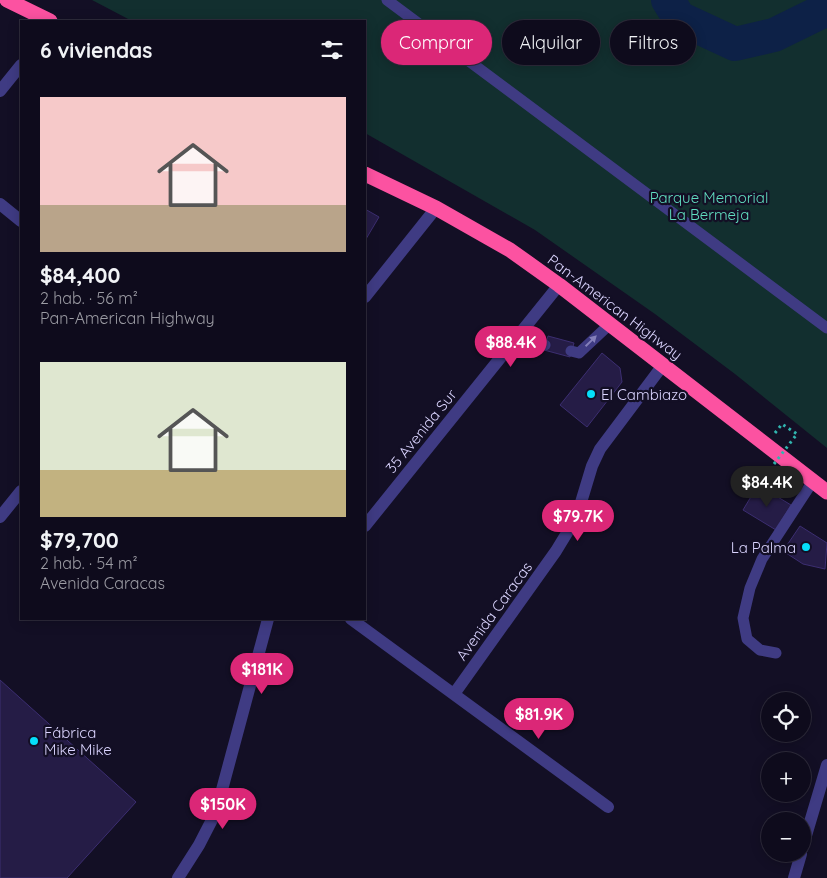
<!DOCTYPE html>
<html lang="es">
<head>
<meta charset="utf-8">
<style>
  body { margin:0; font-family:Quicksand,sans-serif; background:#171425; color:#f1f3f6; height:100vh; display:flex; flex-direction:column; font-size:19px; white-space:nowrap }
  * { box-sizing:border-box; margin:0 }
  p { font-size:16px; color:#9b9ba3 }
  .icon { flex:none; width:28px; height:28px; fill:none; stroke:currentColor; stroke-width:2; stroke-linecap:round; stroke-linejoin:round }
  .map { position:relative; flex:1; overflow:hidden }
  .side { position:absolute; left:20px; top:20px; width:346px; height:600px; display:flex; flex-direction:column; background:#0e0b1c; border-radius:0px; box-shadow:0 2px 12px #0003,0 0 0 1px #2e2b3b }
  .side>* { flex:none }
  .top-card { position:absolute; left:381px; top:20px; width:370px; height:45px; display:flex; gap:10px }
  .controls { position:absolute; left:761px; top:692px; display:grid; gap:10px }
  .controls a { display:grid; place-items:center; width:50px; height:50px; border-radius:50%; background:#0e0b1c; box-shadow:0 2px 12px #0003,0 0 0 1px #2e2b3b; font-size:25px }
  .price { position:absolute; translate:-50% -42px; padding:0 11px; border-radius:18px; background:#db2777; color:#fff; font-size:16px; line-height:32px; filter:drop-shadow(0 1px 2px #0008) }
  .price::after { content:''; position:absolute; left:50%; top:30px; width:15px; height:11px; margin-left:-8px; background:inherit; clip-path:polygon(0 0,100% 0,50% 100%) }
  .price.on { background:#222; color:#fff }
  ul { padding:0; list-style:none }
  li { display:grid; align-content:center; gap:10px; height:265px; padding:0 20px }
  li span { display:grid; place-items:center; height:155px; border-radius:0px; color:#555 }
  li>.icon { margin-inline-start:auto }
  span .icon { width:90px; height:90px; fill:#fffc; stroke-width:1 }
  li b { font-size:21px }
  h2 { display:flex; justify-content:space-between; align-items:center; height:60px; padding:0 20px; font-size:21px }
  .pill { padding:0 18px; border-radius:22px; background:#0e0b1c; box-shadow:0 2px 12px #0003,0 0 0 1px #2e2b3b; font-size:18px; line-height:45px }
  .pill.on { background:#db2777; color:#fff }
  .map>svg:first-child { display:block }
  .green { fill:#122f2f }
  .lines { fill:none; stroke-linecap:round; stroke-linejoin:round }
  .river { stroke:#0d2147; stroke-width:34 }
  .building { fill:#251c46; stroke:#3c2e71 }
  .path { stroke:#31b5af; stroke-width:3; stroke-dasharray:2.5 4; stroke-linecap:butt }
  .lane { stroke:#3f3b83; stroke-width:11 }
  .street { stroke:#3f3b83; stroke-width:12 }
  .highway { stroke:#fc52a1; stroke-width:15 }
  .path-bridge { stroke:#31b5af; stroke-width:3; stroke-dasharray:2.5 4; stroke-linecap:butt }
  .oneway { fill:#8580ba }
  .poi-dot { fill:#05defa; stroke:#130f25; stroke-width:2 }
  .labels { text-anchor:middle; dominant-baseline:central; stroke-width:4.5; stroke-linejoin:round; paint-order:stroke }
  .park-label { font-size:15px; fill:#61dec0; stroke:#130f25 }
  .street-label { font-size:15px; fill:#dad4fe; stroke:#130f25 }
  .poi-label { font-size:15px; fill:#dad4fe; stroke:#130f25; text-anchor:start }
</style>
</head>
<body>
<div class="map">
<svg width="827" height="878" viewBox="0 0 827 878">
  <rect width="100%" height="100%" fill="#130f25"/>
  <path class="green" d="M92,0H827V448L735,374L655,314L535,230L365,133V21H132Z"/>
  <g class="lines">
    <path class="river" d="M668,0L679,18L735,44L774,35L827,9"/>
  </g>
  <path class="building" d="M365,209L379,217L366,239L365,238Z
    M548,336L574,343L570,357L544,350Z
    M602,353L620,368L622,382L587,427L560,405Z
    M758,485L791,505L776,530L743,510Z
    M800,526L827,543L825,569L803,564L783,551Z
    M0,680L136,802L67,878H0Z"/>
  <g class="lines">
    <path class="path" d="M775,433L782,424L797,434"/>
    <path class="lane" d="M387,0L827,328
      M522,332L538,343L545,345
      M571,351L579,353L610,324
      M776,653L760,650L747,639L743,618L750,588L762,559L813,481"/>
    <path class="street" d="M0,91L21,65
      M0,204L21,221
      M365,297L436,208
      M0,517L21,491
      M365,526L559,285
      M351,619L608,807
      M454,694L556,551L573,523L579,509L592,466L600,449L663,365
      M802,849L827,765
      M178,878L199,845L216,812L268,619
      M794,878L801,854"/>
    <path class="highway" d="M7,0L50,21
      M365,174L436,208L510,250L559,285L827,492"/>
    <path class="path-bridge" d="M774,464L797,434"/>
  </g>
  <defs><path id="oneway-solid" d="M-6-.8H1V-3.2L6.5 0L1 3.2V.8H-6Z" transform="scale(1.25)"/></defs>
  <use class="oneway" href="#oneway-solid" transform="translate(591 341) rotate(-44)"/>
  <g class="poi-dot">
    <circle cx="591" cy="394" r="5"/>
    <circle cx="806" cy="547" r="5"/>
    <circle cx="34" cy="741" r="5"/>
  </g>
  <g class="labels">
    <g class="park-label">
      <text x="709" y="197">Parque Memorial<tspan x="709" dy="17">La Bermeja</tspan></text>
    </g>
    <g class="street-label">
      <text transform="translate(615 307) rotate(37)">Pan-American Highway</text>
      <text transform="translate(421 431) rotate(-51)">35 Avenida Sur</text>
      <text transform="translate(494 611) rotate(-54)">Avenida Caracas</text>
    </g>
    <g class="poi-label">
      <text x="601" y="394">El Cambiazo</text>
      <text x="796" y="547" text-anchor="end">La Palma</text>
      <text x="44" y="732">Fábrica<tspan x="44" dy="17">Mike Mike</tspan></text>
    </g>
  </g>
</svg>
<div class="controls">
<a><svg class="icon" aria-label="locate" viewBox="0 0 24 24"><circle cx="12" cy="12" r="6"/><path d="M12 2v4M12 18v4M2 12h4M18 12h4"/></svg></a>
<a>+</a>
<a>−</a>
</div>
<b class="price" style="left:511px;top:368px">$88.4K</b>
<b class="price on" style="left:767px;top:508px">$84.4K</b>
<b class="price" style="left:578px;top:542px">$79.7K</b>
<b class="price" style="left:262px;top:695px">$181K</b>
<b class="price" style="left:539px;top:740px">$81.9K</b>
<b class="price" style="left:223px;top:830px">$150K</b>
<div class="top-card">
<a class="pill on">Comprar</a>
<a class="pill">Alquilar</a>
<a class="pill">Filtros</a>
</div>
<section class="side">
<h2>6 viviendas<svg class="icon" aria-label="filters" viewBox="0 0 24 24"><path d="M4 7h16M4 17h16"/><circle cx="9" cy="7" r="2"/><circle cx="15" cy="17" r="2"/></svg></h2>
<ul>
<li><span style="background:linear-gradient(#f6c9c9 70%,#b9a48a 0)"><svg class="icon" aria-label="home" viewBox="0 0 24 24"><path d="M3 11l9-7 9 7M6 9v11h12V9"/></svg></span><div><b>$84,400</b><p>2 hab. · 56 m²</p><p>Pan-American Highway</p></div></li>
<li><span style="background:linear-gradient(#dfe7d0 70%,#c2b280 0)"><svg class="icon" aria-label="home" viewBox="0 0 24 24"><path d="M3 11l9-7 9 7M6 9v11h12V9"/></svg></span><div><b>$79,700</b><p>2 hab. · 54 m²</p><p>Avenida Caracas</p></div></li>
</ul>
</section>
</div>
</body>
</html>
